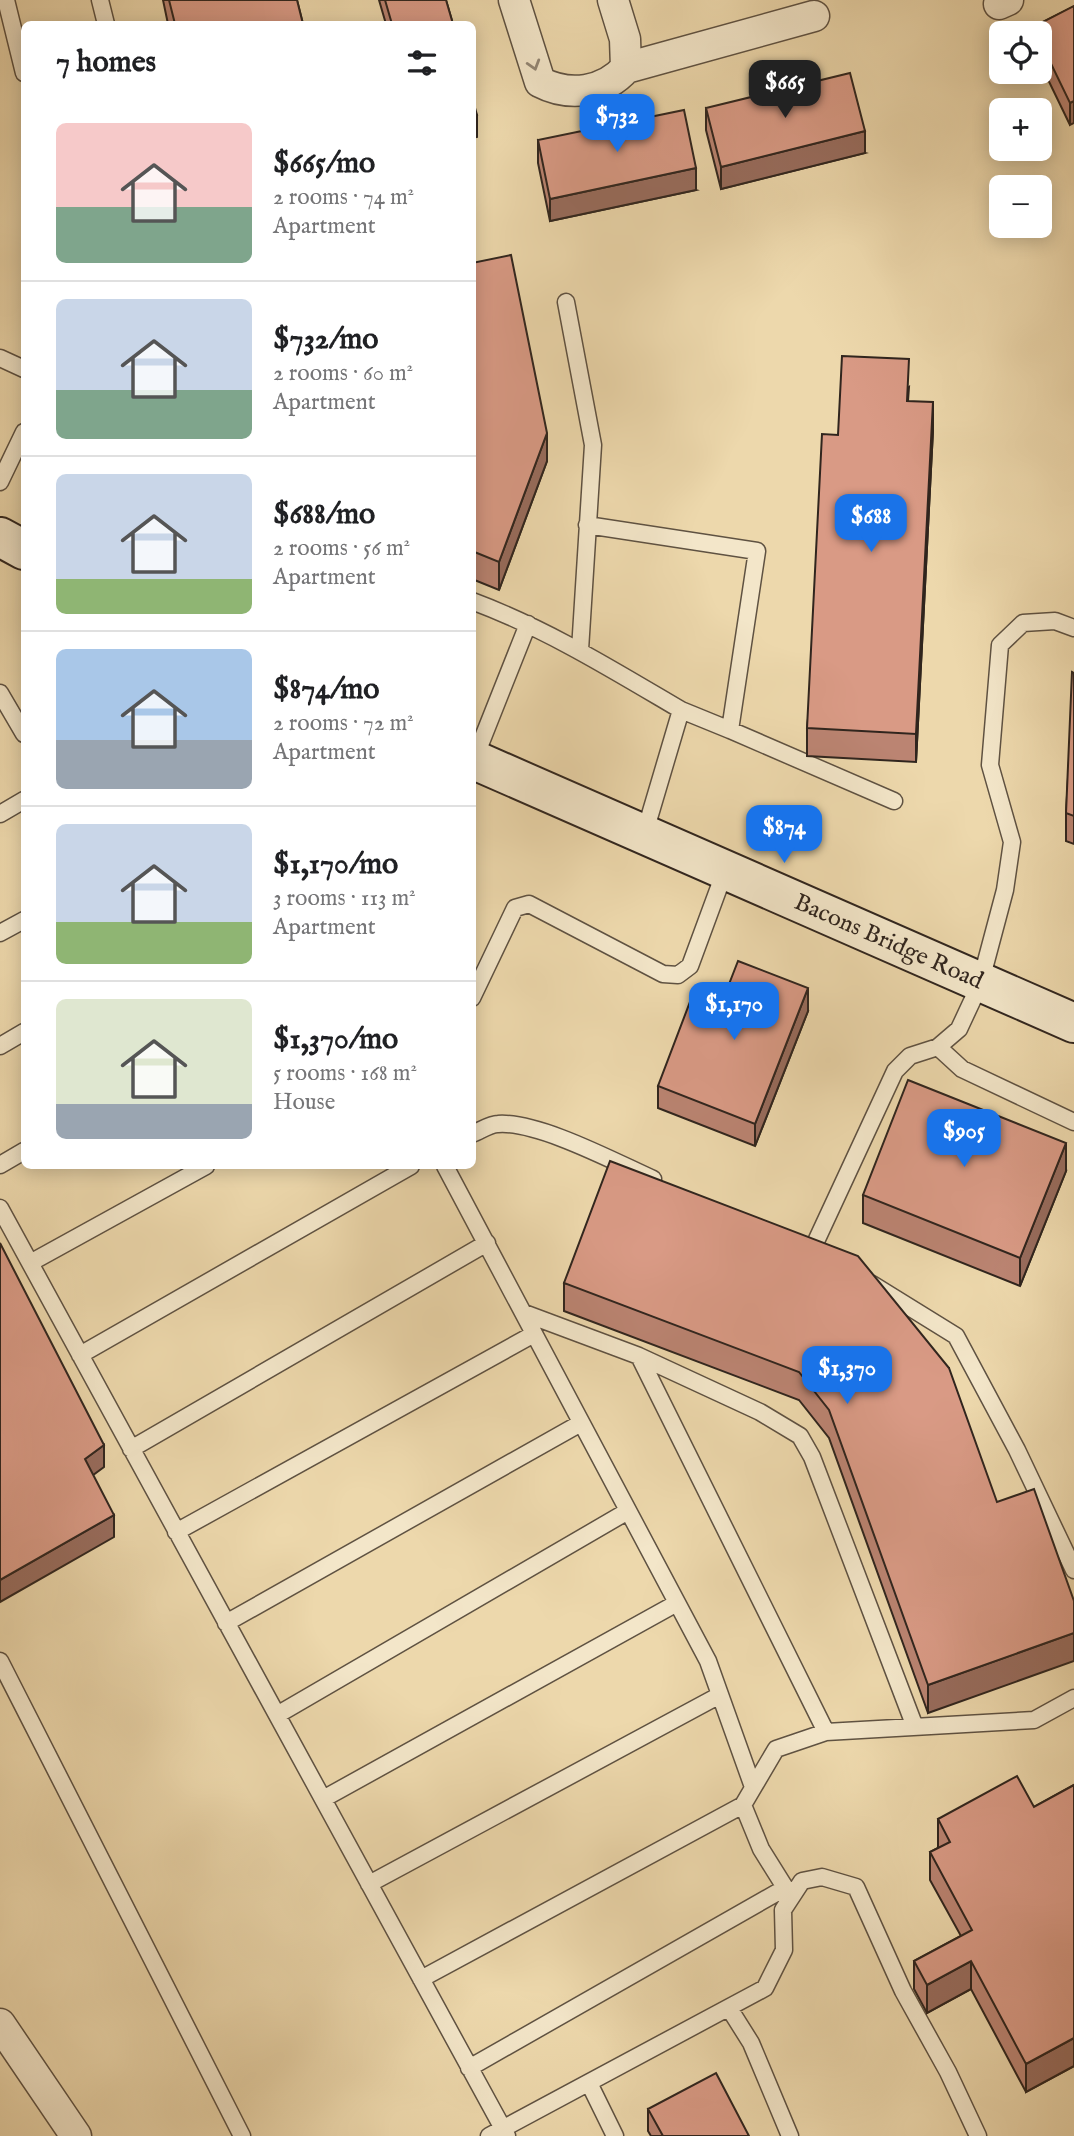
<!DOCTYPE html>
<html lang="en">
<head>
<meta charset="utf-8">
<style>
  body { margin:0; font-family:"IM FELL English",serif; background:#f2f2f2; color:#202124; height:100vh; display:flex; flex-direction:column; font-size:26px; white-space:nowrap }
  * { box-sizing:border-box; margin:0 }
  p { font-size:23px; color:#757577 }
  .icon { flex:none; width:38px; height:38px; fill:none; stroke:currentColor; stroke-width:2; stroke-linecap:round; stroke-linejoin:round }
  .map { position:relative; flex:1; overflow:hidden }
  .details { position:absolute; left:21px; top:21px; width:455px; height:1148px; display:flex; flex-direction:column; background:#fff; border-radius:10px; box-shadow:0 4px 18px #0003 }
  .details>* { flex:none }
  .tools { position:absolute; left:989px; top:21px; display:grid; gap:14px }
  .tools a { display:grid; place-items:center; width:63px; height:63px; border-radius:10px; background:#fff; box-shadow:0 4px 18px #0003; font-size:35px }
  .price { position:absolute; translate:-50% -60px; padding:0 16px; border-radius:14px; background:#1a73e8; color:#fff; font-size:23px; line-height:46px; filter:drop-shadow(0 2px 4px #0008) }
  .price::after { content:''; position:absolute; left:50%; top:42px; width:21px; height:16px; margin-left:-10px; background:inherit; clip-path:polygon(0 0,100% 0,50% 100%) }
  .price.on { background:#222; color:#fff }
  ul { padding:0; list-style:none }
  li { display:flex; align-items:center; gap:21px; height:175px; padding:0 35px }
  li+li { border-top:2px solid #e0e0e0 }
  li span { display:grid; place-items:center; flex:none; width:196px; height:140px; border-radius:10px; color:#555 }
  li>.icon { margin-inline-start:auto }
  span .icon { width:84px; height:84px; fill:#fffc; stroke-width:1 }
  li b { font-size:30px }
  h2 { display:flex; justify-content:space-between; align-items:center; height:84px; padding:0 35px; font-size:30px }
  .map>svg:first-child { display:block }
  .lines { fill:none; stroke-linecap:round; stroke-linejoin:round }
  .lane-casing { stroke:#5f5242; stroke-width:19 }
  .street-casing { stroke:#5f5242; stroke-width:33 }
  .secondary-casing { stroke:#30251e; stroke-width:42 }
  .lane { stroke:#f3e6c9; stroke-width:16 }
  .street { stroke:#f3e6c9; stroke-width:30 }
  .secondary { stroke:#f3e6c9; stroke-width:38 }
  .wall { fill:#bb8472; stroke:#30251e; stroke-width:2 }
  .shaded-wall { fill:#986c5d; stroke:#30251e; stroke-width:2 }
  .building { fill:#d99a85; stroke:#30251e; stroke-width:2 }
  .oneway { stroke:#928674 }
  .labels { text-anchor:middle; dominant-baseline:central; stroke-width:7; stroke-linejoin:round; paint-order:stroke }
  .street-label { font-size:24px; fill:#30251e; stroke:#f3e6c9 }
</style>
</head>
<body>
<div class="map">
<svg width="1074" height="2136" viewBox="0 0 1074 2136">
  <rect width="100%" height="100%" fill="#edd8ac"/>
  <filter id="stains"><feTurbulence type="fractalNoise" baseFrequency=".00286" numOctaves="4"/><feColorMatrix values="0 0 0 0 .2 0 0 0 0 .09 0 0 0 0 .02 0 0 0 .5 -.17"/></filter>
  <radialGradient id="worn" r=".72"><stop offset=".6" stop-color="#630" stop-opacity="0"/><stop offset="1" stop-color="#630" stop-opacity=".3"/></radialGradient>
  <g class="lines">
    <g class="lane-casing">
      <path id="lane" d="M6,0L24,73
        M100,0L106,24
        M566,302L593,445L580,650
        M0,358L24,369
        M0,482L24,432
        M587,525L757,551L730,730L681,710
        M472,601C547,629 613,670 681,710L644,835
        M0,693L24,734
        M730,730L894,801
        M474,760L528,624
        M0,814L24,800
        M0,933L24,920
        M472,998L515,908L529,904L663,974L678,975L690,966L725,871
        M0,1046L24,1032
        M938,1047L962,1069L1074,1122
        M472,1134C480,1131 490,1124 498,1124C538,1121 615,1162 653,1179
        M0,1165L24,1151
        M445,1166L708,1661L753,1787
        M0,1208L507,2136
        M812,1250L895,1071L910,1056L938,1047L959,1029L980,984L1005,890L1012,842L990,765L1000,645L1023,623L1055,621L1074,628
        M30,1263L206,1166
        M872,1284L956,1336L1017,1450L1074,1570
        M524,1313L639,1356L760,1412L800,1436L812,1457L915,1727
        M80,1355L411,1166
        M639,1356L826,1732L776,1749L743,1805L761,1849L791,1897
        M131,1449L487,1243
        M176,1532L534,1334
        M226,1623L581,1423
        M0,1661L242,2136
        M277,1715L628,1511
        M826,1732L1034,1720L1074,1698
        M323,1799L677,1603
        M369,1884L720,1695
        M421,1979L743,1805
        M729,2008L751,2043L790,2136
        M469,2068L785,1888
        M589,2083L615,2136
        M489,2136L765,1988L784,1950L783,1910L802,1881L822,1877L856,1887L903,1991L948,2072L978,2136"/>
    </g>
    <g class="street-casing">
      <path id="street" d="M514,0L540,82C569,97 604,93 626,68L625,39L613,0
        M999,4L1008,0
        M626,68L814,16
        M0,2024L76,2136"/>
    </g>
    <g class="secondary-casing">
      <g id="secondary">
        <path d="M0,537L24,550"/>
        <path id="s1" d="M472,759L1074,1023"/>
      </g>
    </g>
    <use href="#lane" class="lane"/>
    <use href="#street" class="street"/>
    <use href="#secondary" class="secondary"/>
  </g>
  <path class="wall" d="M163,0H297L303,24H168Z
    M379,0H446L453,24H386Z
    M1074,6L1070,125L1040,63V33H1033V27Z
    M706,108L865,153L721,189L706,130Z
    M538,140L696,190L550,221L538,163Z
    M472,263L547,461L499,590L472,579Z
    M909,387L908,401L933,430L916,762L807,756V728L838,435Z
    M1074,673V844L1066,841V813Z
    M724,997L808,1011L755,1146L658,1108V1086Z
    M1066,1171L1020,1286L863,1223V1195Z
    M564,1283L949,1368L928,1713L829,1438L799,1400L564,1311Z
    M1074,1785V2066L1026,2092L971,1989L927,2013L914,1989V1961L961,1936L930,1880V1852L938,1848V1819L1034,1807Z
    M648,2109L749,2136H651L648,2131Z"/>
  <path class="shaded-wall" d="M1074,101V123L1070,125V103Z
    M477,115V137L472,138V116Z
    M865,131V153L721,189V167Z
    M696,168V190L550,221V199Z
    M933,402V430L916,762V734Z
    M547,433V461L499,590V562Z
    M808,988V1011L755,1146V1124Z
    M1066,1143V1171L1020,1286V1258Z
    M104,1445V1467L85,1481V1459Z
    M114,1515V1537L0,1602V1580Z
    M1074,1633V1661L928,1713V1685Z
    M971,1961V1989L927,2013V1985Z
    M1074,2038V2066L1026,2092V2064Z"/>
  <path class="building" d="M169,0H297L303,24H175Z
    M385,0H446L453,24H392Z
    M1074,6V101L1070,103L1040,41V33H1036L1033,27Z
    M850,73L865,131L721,167L706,108Z
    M472,97L477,115L472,116Z
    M684,110L696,168L550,199L538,140Z
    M511,255L547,433L499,562L472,551V263Z
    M842,356L909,359L907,401L933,402L916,734L807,728L822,434L838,435Z
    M1072,672L1074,673V816L1066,813Z
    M738,961L808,988L755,1124L658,1086L696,986L724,997Z
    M908,1080L1066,1143L1020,1258L863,1195Z
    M610,1161L858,1256L949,1368L997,1502L1034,1489L1074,1601V1633L928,1685L829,1410L799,1372L564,1283Z
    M0,1243L104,1445L85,1459L114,1515L0,1580Z
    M1017,1776L1034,1807L1074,1785V2038L1026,2064L971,1961L927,1985L914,1961L972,1930L930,1852L950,1842L938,1819Z
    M716,2073L749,2136H663L648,2109Z"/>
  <defs><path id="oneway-chevron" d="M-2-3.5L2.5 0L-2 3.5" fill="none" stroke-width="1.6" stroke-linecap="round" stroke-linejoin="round" transform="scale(1.75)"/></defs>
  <use class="oneway" href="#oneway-chevron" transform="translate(534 65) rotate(73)"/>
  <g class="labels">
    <g class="street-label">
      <text stroke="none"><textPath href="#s1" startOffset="455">Bacons Bridge Road</textPath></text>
    </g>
  </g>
  <rect width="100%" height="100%" filter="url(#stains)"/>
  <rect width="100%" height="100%" fill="url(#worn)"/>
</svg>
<div class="tools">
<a><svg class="icon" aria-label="locate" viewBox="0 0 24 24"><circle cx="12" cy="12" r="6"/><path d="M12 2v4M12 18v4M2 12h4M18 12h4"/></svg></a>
<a>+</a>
<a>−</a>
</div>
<b class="price on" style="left:785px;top:120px">$665</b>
<b class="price" style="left:617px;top:154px">$732</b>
<b class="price" style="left:871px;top:554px">$688</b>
<b class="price" style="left:784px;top:865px">$874</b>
<b class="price" style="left:734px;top:1042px">$1,170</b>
<b class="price" style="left:964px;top:1169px">$905</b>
<b class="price" style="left:847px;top:1406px">$1,370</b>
<section class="details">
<h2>7 homes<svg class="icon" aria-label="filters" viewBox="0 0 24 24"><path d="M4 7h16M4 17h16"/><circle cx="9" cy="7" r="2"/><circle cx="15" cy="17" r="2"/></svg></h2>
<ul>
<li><span style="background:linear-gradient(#f6c9c9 60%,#7fa58c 0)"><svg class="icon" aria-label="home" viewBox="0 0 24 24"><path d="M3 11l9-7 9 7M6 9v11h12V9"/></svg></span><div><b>$665/mo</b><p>2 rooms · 74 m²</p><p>Apartment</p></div></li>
<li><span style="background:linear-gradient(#c9d6e8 65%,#7fa58c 0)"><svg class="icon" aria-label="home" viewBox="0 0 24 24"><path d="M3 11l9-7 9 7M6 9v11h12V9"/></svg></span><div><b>$732/mo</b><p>2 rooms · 60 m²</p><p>Apartment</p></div></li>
<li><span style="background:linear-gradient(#c9d6e8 75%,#8fb573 0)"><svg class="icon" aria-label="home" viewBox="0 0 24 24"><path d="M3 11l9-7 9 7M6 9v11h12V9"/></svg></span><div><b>$688/mo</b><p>2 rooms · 56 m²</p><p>Apartment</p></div></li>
<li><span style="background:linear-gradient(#a9c7e8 65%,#9aa5b1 0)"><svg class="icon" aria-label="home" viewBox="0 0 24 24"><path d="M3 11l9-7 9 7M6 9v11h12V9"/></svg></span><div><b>$874/mo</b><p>2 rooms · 72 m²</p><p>Apartment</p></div></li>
<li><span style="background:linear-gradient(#c9d6e8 70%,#8fb573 0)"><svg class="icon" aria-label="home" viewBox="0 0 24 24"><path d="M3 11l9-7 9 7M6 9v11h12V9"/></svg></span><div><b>$1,170/mo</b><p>3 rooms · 113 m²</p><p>Apartment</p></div></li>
<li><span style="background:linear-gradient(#dfe7d0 75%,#9aa5b1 0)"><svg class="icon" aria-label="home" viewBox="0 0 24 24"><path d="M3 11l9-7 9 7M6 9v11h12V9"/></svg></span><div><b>$1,370/mo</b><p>5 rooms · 168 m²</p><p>House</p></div></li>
</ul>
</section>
</div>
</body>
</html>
